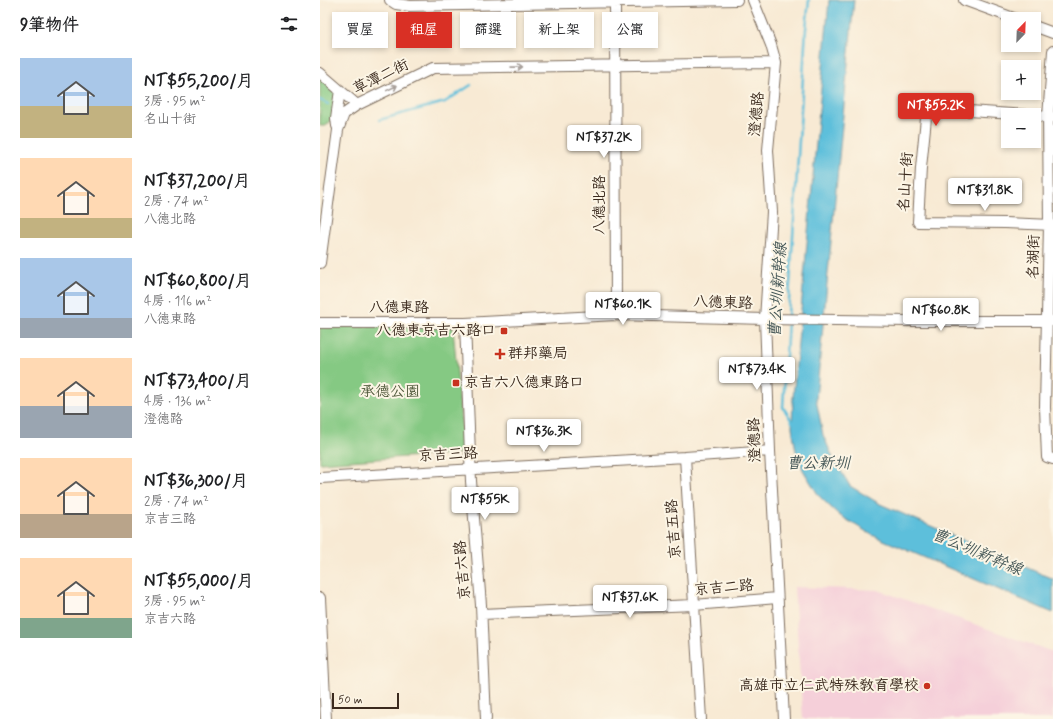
<!DOCTYPE html>
<html lang="zh-TW">
<head>
<meta charset="utf-8">
<style>
  body { margin:0; font-family:Mynerve,"LXGW WenKai TC",sans-serif; background:#f2f2f2; color:#202124; height:100vh; display:flex; flex-direction:column; font-size:15px; white-space:nowrap }
  * { box-sizing:border-box; margin:0 }
  p { font-size:13px; color:#757577 }
  .icon { flex:none; width:22px; height:22px; fill:none; stroke:currentColor; stroke-width:2; stroke-linecap:round; stroke-linejoin:round }
  .map { position:relative; flex:1; overflow:hidden }
  .details { display:flex; flex-direction:column; background:#fff; width:320px }
  .details>* { flex:none }
  .guide { position:absolute; left:12px; top:12px; width:380px; height:36px; display:flex; gap:8px }
  .needle { width:26px; rotate:23deg }
  .buttons { position:absolute; left:681px; top:12px; display:grid; gap:8px }
  .buttons a { display:grid; place-items:center; width:40px; height:40px; border-radius:0px; background:#fff; box-shadow:0 2px 6px #0003; font-size:20px }
  .scale { position:absolute; left:12px; bottom:10px; width:67px; box-sizing:border-box; padding-left:4px; border:2px solid #3b2a1e; border-top:0; font-size:11px; line-height:14px; white-space:nowrap; color:#3b2a1e; -webkit-text-stroke:3px #fcf5e5; paint-order:stroke }
  .price { position:absolute; translate:-50% -34px; padding:0 9px; border-radius:4px; background:#fff; color:#222; font-size:13px; line-height:26px; filter:drop-shadow(0 1px 2px #0008) }
  .price::after { content:''; position:absolute; left:50%; top:24px; width:12px; height:9px; margin-left:-6px; background:inherit; clip-path:polygon(0 0,100% 0,50% 100%) }
  .price.current { background:#d93025; color:#fff }
  ul { padding:0; list-style:none }
  li { display:flex; align-items:center; gap:12px; height:100px; padding:0 20px }
  li span { display:grid; place-items:center; flex:none; width:112px; height:80px; border-radius:0px; color:#555 }
  li>.icon { margin-inline-start:auto }
  span .icon { width:48px; height:48px; fill:#fffc; stroke-width:1 }
  li b { font-size:17px }
  h2 { display:flex; justify-content:space-between; align-items:center; height:48px; padding:0 20px; font-size:17px }
  .chip { padding:0 14px; border-radius:0px; background:#fff; box-shadow:0 2px 6px #0003; font-size:14px; line-height:36px }
  .chip.current { background:#d93025; color:#fff }
  main { display:flex; flex:1; min-height:0 }
  .map>svg:first-child { display:block }
  .built { fill:#f5cfd9 }
  .green { fill:#85c983; stroke:#607a50 }
  .water { fill:#5dbfdb; stroke:#4c747c }
  .lines { fill:none; stroke-linecap:round; stroke-linejoin:round }
  .stream { stroke:#5dbfdb; stroke-width:2.5 }
  .minor-casing { stroke:#7d6d5e; stroke-width:12 }
  .minor { stroke:#fff; stroke-width:10 }
  .oneway { stroke:#a79f9a }
  .poi-dot { fill:#c8321e; stroke:#fcf5e5; stroke-width:1.5 }
  .labels { text-anchor:middle; dominant-baseline:central; stroke-width:4; stroke-linejoin:round; paint-order:stroke }
  .street-label { font-size:15px; fill:#3b2a1e; stroke:#fcf5e5 }
  .poi-label { font-size:15px; fill:#3b2a1e; stroke:#fcf5e5; text-anchor:end }
  .park-label { font-size:15px; fill:#515a3c; stroke:#fcf5e5 }
  .water-label { font-size:16px; font-style:italic; fill:#455757; stroke:#fcf5e5 }
</style>
</head>
<body>
<main>
<section class="details">
<h2>9筆物件<svg class="icon" aria-label="filters" viewBox="0 0 24 24"><path d="M4 7h16M4 17h16"/><circle cx="9" cy="7" r="2"/><circle cx="15" cy="17" r="2"/></svg></h2>
<ul>
<li><span style="background:linear-gradient(#a9c7e8 60%,#c2b280 0)"><svg class="icon" aria-label="home" viewBox="0 0 24 24"><path d="M3 11l9-7 9 7M6 9v11h12V9"/></svg></span><div><b>NT$55,200/月</b><p>3房 · 95 m²</p><p>名山十街</p></div></li>
<li><span style="background:linear-gradient(#ffd9b3 75%,#c2b280 0)"><svg class="icon" aria-label="home" viewBox="0 0 24 24"><path d="M3 11l9-7 9 7M6 9v11h12V9"/></svg></span><div><b>NT$37,200/月</b><p>2房 · 74 m²</p><p>八德北路</p></div></li>
<li><span style="background:linear-gradient(#a9c7e8 75%,#9aa5b1 0)"><svg class="icon" aria-label="home" viewBox="0 0 24 24"><path d="M3 11l9-7 9 7M6 9v11h12V9"/></svg></span><div><b>NT$60,800/月</b><p>4房 · 116 m²</p><p>八德東路</p></div></li>
<li><span style="background:linear-gradient(#ffd9b3 60%,#9aa5b1 0)"><svg class="icon" aria-label="home" viewBox="0 0 24 24"><path d="M3 11l9-7 9 7M6 9v11h12V9"/></svg></span><div><b>NT$73,400/月</b><p>4房 · 136 m²</p><p>澄德路</p></div></li>
<li><span style="background:linear-gradient(#ffd9b3 70%,#b9a48a 0)"><svg class="icon" aria-label="home" viewBox="0 0 24 24"><path d="M3 11l9-7 9 7M6 9v11h12V9"/></svg></span><div><b>NT$36,300/月</b><p>2房 · 74 m²</p><p>京吉三路</p></div></li>
<li><span style="background:linear-gradient(#ffd9b3 75%,#7fa58c 0)"><svg class="icon" aria-label="home" viewBox="0 0 24 24"><path d="M3 11l9-7 9 7M6 9v11h12V9"/></svg></span><div><b>NT$55,000/月</b><p>3房 · 95 m²</p><p>京吉六路</p></div></li>
</ul>
</section>
<div class="map">
<svg width="733" height="719" viewBox="0 0 733 719">
  <rect width="100%" height="100%" fill="#fcf5e5"/>
  <filter id="ink" filterUnits="userSpaceOnUse"><feTurbulence type="fractalNoise" baseFrequency=".025" numOctaves="2"/><feDisplacementMap in="SourceGraphic" scale="8" xChannelSelector="R" yChannelSelector="G"/><feConvolveMatrix kernelMatrix="1 2 1 2 8 2 1 2 1" color-interpolation-filters="sRGB"/></filter>
  <filter id="wash" filterUnits="userSpaceOnUse"><feTurbulence type="fractalNoise" baseFrequency=".012" numOctaves="4" result="noise"/><feDisplacementMap in="SourceGraphic" scale="16" xChannelSelector="R" yChannelSelector="G"/><feGaussianBlur stdDeviation="0.9" result="paint"/><feColorMatrix in="noise" values="0 0 0 0 0 0 0 0 0 0 0 0 0 0 0 0 0 1.4 0 .05"/><feComposite in="paint" operator="in"/></filter>
  <g filter="url(#wash)">
    <rect width="100%" height="100%" fill="#f8ead4"/>
    <path class="built" d="M474,587L558,590L733,652V719H483Z"/>
    <path class="green" d="M0,78L18,92L13,118L6,126H0Z
      M0,326L133,327L144,453L0,463Z"/>
    <path class="water" d="M509,0H534L496,399L503,435L514,460L530,486L560,504L733,579V613L552,535L519,515L499,496L483,470L476,451L472,427L473,398Z"/>
    <g class="lines">
      <path class="stream" d="M0,100L8,104
        M59,120L125,102L151,85
        M468,316L486,29L489,0
        M468,321L463,407L473,423"/>
    </g>
  </g>
  <g filter="url(#ink)">
    <g class="lines">
      <g class="minor-casing">
        <path id="minor" d="M70,0L76,4L90,6L417,0
          M295,0L296,315
          M433,0L451,45L456,63L448,150L452,212L445,319L450,451L464,719
          M644,0L696,19
          M714,26L733,33
          M733,51L728,117L729,225L725,407L727,457L733,459
          M0,73L37,105
          M707,115L607,108L601,168L598,222L685,223L733,225
          M714,116L733,117
          M17,126L16,118L20,90
          M0,263L18,130L24,114L37,105L113,68L456,63
          M0,323H145L296,315L445,319L589,321H733
          M145,323L151,481L161,605L166,719
          M365,457L381,719
          M0,478L365,457L450,451
          M0,598L6,719
          M162,614L374,605L457,598"/>
      </g>
      <use href="#minor" class="minor"/>
    </g>
    <defs><path id="oneway-shaft" d="M-6 0H5M1.5-3L5.5 0L1.5 3" fill="none" stroke-width="1.6" stroke-linecap="round" stroke-linejoin="round"/></defs>
    <g class="oneway">
      <use href="#oneway-shaft" transform="translate(197 67) rotate(-1)"/>
      <use href="#oneway-shaft" transform="translate(72 88) rotate(-26)"/>
    </g>
  </g>
  <g class="poi-dot">
    <rect x="180" y="327" width="8" height="8" rx="2"/>
    <path d="M178 348h4v4h4v4h-4v4h-4v-4h-4v-4h4z"/>
    <rect x="132" y="379" width="8" height="8" rx="2"/>
    <circle cx="607" cy="686" r="4"/>
  </g>
  <g class="labels">
    <g class="street-label">
      <text transform="translate(61 77) rotate(-26)">草潭二街</text>
      <text transform="translate(437 114) rotate(-85)">澄德路</text>
      <text transform="translate(586 182) rotate(-86)">名山十街</text>
      <text transform="translate(280 205) rotate(-90)">八德北路</text>
      <text transform="translate(714 257) rotate(-89)">名湖街</text>
      <text transform="translate(403 303) rotate(2)">八德東路</text>
      <text x="79" y="308">八德東路</text>
      <text transform="translate(435 440) rotate(-92)">澄德路</text>
      <text transform="translate(128 455) rotate(-3)">京吉三路</text>
      <text transform="translate(354 529) rotate(-94)">京吉五路</text>
      <text transform="translate(143 570) rotate(-95)">京吉六路</text>
      <text transform="translate(404 588) rotate(-5)">京吉二路</text>
    </g>
    <g class="poi-label">
      <text x="176" y="331">八德東京吉六路口</text>
      <text x="188" y="354" text-anchor="start">群邦藥局</text>
      <text x="144" y="383" text-anchor="start">京吉六八德東路口</text>
      <text x="599" y="686">高雄市立仁武特殊教育學校</text>
    </g>
    <g class="park-label">
      <text x="70" y="392">承德公園</text>
    </g>
    <g class="water-label">
      <text transform="translate(458 290) rotate(-86)">曹公圳新幹線</text>
      <text x="498" y="463">曹公新圳</text>
      <text transform="translate(657 552) rotate(23)">曹公圳新幹線</text>
    </g>
  </g>
</svg>
<div class="buttons">
<a><svg class="needle" viewBox="-14 -14 28 28"><path d="M0-13l5 13h-10z" fill="#e53935"/><path d="M0 13l5-13h-10z" fill="#757577"/></svg></a>
<a>+</a>
<a>−</a>
</div>
<div class="scale">50 m</div>
<b class="price current" style="left:616px;top:127px">NT$55.2K</b>
<b class="price" style="left:284px;top:159px">NT$37.2K</b>
<b class="price" style="left:665px;top:212px">NT$31.8K</b>
<b class="price" style="left:303px;top:326px">NT$60.1K</b>
<b class="price" style="left:621px;top:332px">NT$60.8K</b>
<b class="price" style="left:437px;top:391px">NT$73.4K</b>
<b class="price" style="left:224px;top:453px">NT$36.3K</b>
<b class="price" style="left:165px;top:521px">NT$55K</b>
<b class="price" style="left:310px;top:619px">NT$37.6K</b>
<div class="guide">
<a class="chip">買屋</a>
<a class="chip current">租屋</a>
<a class="chip">篩選</a>
<a class="chip">新上架</a>
<a class="chip">公寓</a>
</div>
</div>
</main>
</body>
</html>
